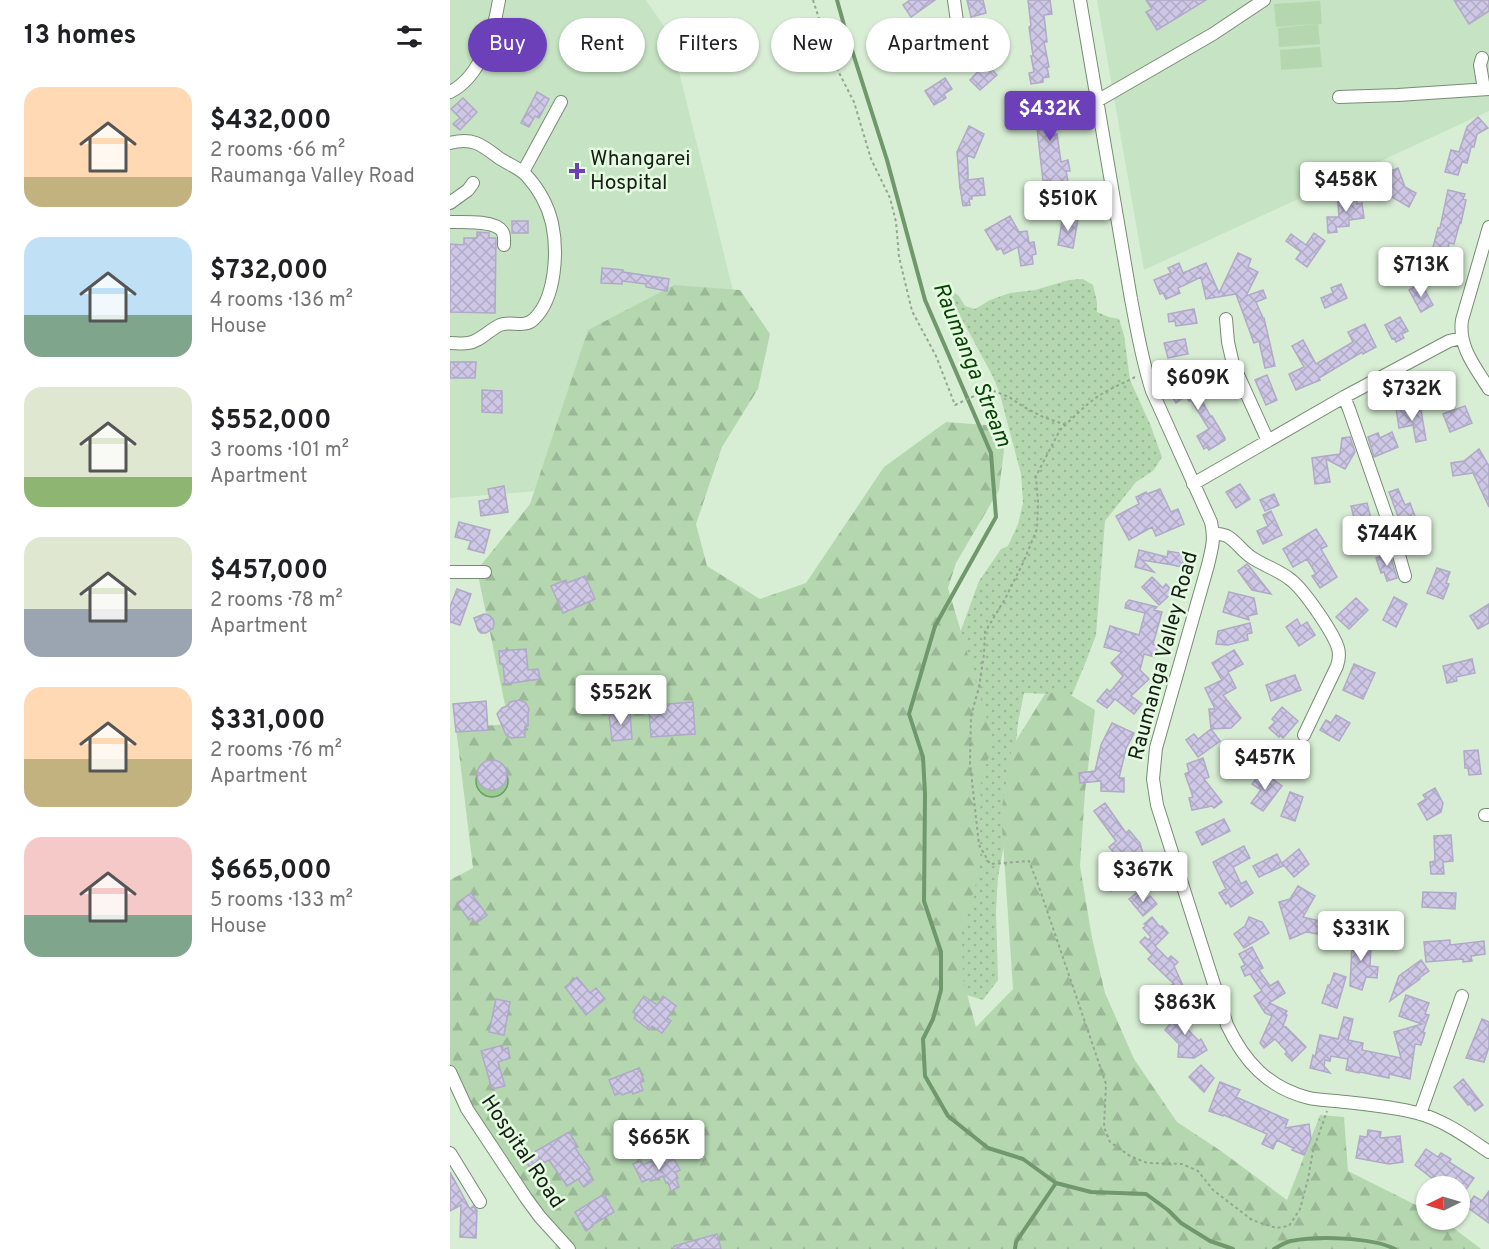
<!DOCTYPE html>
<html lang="en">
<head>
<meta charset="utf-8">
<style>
  body { margin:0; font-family:Overpass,sans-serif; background:#f2f2f2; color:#202124; height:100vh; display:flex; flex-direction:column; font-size:22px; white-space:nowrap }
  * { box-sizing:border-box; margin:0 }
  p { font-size:20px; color:#757577 }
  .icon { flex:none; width:33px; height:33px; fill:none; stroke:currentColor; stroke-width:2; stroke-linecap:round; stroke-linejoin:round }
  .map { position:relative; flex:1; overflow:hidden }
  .drawer { display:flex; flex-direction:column; background:#fff; width:450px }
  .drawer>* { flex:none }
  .guide { position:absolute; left:18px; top:18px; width:570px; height:54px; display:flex; gap:12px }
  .needle { width:39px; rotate:265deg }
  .tools { position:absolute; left:966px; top:1176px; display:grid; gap:12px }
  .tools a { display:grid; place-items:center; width:54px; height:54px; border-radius:50%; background:#fff; box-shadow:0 2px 4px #0004; font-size:30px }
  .price { position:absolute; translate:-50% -51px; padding:0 14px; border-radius:6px; background:#fff; color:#222; font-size:20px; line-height:39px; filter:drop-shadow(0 2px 3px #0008) }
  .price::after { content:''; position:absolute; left:50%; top:36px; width:18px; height:14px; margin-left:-9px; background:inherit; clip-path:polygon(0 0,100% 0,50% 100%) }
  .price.on { background:#6b40b8; color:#fff }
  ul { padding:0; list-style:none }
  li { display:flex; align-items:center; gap:18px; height:150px; padding:0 24px }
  li span { display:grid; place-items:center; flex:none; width:168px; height:120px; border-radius:18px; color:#555 }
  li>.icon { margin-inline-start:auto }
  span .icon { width:72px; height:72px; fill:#fffc; stroke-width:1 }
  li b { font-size:26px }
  h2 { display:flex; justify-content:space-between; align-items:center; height:72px; padding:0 24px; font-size:26px }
  .chip { padding:0 21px; border-radius:27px; background:#fff; box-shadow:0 2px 4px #0004; font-size:21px; line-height:54px }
  .chip.on { background:#6b40b8; color:#fff }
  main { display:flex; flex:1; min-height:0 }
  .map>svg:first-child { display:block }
  .built { fill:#c6e3c3 }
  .grass { fill:url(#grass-dots) }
  .forest { fill:url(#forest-firs) }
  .pitch { fill:#b4d7b0 }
  .water { fill:url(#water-ripples); stroke:#70986c; stroke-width:1.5 }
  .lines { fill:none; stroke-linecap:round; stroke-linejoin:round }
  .stream { stroke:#70986c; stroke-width:4 }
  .building { fill:url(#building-cross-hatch); stroke:#b0a9c7; stroke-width:1.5 }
  .minor-casing { stroke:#778c74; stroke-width:14 }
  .path { stroke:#94a692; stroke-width:2; stroke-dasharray:3 3; stroke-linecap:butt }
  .minor { stroke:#fff; stroke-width:12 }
  .poi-dot { fill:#6b40b8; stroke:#e4fbe1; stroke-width:2 }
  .labels { text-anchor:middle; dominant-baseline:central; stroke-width:5; stroke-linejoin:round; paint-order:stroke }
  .poi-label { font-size:21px; fill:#161e15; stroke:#e4fbe1; text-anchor:start }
  .street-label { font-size:21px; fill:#161e15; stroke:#e4fbe1 }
  .water-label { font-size:22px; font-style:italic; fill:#084205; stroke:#e4fbe1 }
</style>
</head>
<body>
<main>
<section class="drawer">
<h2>13 homes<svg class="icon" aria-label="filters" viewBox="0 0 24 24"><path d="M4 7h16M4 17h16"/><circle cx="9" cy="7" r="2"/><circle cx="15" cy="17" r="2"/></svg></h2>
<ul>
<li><span style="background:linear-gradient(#ffd9b3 75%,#c2b280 0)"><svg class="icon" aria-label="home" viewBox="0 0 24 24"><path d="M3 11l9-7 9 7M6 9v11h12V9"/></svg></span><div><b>$432,000</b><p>2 rooms · 66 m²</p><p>Raumanga Valley Road</p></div></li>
<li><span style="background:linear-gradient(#bfe0f5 65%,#7fa58c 0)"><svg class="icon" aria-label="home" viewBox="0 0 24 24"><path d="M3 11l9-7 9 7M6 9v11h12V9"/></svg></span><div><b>$732,000</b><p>4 rooms · 136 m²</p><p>House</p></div></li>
<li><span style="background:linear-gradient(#dfe7d0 75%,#8fb573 0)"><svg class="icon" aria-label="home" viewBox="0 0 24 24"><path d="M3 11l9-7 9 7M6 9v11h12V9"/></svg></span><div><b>$552,000</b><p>3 rooms · 101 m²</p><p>Apartment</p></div></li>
<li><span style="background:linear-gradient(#dfe7d0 60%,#9aa5b1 0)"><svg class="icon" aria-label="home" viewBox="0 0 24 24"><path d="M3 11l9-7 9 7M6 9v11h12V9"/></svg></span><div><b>$457,000</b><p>2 rooms · 78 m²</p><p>Apartment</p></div></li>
<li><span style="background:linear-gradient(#ffd9b3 60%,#c2b280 0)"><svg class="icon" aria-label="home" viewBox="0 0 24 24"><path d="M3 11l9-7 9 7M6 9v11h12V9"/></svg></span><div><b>$331,000</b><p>2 rooms · 76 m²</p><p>Apartment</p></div></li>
<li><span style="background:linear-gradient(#f6c9c9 65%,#7fa58c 0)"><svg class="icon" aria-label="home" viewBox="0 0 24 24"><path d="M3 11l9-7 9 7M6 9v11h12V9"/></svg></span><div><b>$665,000</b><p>5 rooms · 133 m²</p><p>House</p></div></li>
</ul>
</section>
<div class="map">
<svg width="1039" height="1249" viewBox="0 0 1039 1249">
  <defs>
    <pattern id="grass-dots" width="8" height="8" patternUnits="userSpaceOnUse" patternTransform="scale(1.5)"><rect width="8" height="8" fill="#b4d7b0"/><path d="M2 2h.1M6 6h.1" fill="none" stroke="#9ab896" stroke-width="1.8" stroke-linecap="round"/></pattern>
    <pattern id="forest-firs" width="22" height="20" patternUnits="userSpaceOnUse" patternTransform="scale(1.5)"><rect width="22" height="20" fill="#b4d7b0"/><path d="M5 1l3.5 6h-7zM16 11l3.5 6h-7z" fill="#9ab896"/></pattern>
    <pattern id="water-ripples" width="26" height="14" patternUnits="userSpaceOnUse" patternTransform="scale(1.5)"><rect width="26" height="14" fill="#97cd91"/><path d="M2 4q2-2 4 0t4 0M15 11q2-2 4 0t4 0" fill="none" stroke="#81b07c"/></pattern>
    <pattern id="building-cross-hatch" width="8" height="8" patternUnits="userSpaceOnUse" patternTransform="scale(1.5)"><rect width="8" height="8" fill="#cec8e6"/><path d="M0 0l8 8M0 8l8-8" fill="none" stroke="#b0abc4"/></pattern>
  </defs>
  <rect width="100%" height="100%" fill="#d7eed4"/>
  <path class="built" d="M0,0H196L220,35L287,307L88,491L0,498Z
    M647,0H1039V111L694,270Z"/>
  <path class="grass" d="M633,279L643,285L647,302V312L659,317L669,319L674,335L680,380L700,424L712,457L703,471L686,482L655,521L646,635L635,664L622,695L574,693L568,723L556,833L548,877L546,911L548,980L533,1000L507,992L508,638L529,581L551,549L558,546L568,524L573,503L571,474L549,391L542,375L507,310L502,298L505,293L509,296L515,306L525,309L540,300L560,293L585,290L619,280Z"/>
  <path class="forest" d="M224,285L290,290L320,334L308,389L272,447L246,524L257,566L310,599L356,583L434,467L496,422L549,426L554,451L549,490L506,563L498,588L544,742L531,779L529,873L512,931L513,979L526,1027L563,989L551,813L562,747L595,694L614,691L645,710L635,792L630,866L642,938L655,993L684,1059L727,1122L771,1151L837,1200L870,1115L894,1117L898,1171L976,1210V1220H993L1031,1249H105L108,1237L0,1076V880L23,868L6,728L59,724L27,570L80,504L138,330Z"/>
  <path class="pitch" d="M870,1L872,24H868L870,44L829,47L828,28L867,24L826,27L824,4Z
    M870,47L872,67L831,70L830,50Z"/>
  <path class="water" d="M26 781a16 16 0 1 1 32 0a16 16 0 1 1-32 0Z"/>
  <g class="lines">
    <path class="stream" d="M387,0L394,25L437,160L475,300L541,453L546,517L485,626L459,714L473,757L475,794L474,901L491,952V990L483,1019L473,1039L475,1076L498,1116L538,1148L573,1159L606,1183L641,1192L696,1194L718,1210L731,1223L760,1241L783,1249
      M565,1249L566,1242L606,1183
      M824,1249C830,1246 835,1242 841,1241C868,1236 921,1237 945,1249"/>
  </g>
  <path class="building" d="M460,0H485L461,17L453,5Z
    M517,0H533L536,13L521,17Z
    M578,0H600L602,14L594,15L597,42H594L599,67H597L599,77L593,78V82L581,84L579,73L584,72L581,56H583L579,27L581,26Z
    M696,0H756L707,30L696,12L702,9Z
    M1004,0H1039V11L1019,24Z
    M485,22L498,30L495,37L498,39L492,48L475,38Z
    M470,39L477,58L450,69L444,54L461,48L459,43Z
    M536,63L547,75L530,90L520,80Z
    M495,78L502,89L494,94L496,98L484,105L475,91Z
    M87,92L99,99L89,118L85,116L79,127L71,123Z
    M607,95L608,102L614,101L616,114L602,116L605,135L607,134L611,162L618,160L620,171H616L619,187L600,191L597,180L593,181L585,111L577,112L576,103L590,101V98Z
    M13,98L27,112L10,130L3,124L10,118L1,109Z
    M1028,117L1038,128L1027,134L1024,147H1021L1017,163L1012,162L1008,175L995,172L1001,150L1009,152L1017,127Z
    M519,126L534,134L524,158L517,155L518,171L516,174L518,173V180L533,178L535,195L522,196V199H519L520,205L513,206L510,187V189L507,152Z
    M930,164L934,174L948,168L955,187L966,193L959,207L937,194L933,195L922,168Z
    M998,190L1015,194L1013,199L1016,200L1011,223L1010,222L1004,244L999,243L995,262L998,263L987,284L974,277L977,271L963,262L969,252L980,259L988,228H990Z
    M906,192L907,204L912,203L914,218L899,220V226L886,227L887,232L878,233L877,217H889L888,202L896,201L895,193Z
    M560,216L569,232L577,231L579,243L584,242L586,254L582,255L583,264L571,266L568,247L554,254L551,248L547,250L535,230Z
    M613,216L628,219L623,248L608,245Z
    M62,221H78V233H62Z
    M27,232L39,233V238H46L45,313L0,312V244L14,245V238H27Z
    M864,233L875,241L857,267L846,259L851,252L836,241L841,234L856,245Z
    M788,253L801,259L798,267L808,272L796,296L813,290L816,298L806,302L813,318H814L825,366L815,368L809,341L804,343L786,294L756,299L751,277L728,288L730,293L716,299L713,293L710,294L704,280L721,273L718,268L729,263L733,273L756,263L769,293Z
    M152,268L173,270V272L219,279L217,291L196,287V284L172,281V284L151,283Z
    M971,283L983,305L971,312L959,290Z
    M891,284L897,298L875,308L871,298L883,293L881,288Z
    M744,309L747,323L726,326L725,321L719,322L718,314Z
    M950,317L958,331L952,334L954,338L946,342L944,338L942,339L935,325Z
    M915,324L926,347L913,354L912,352L869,378L870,380L846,390L839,374L854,367L842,346L853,340L866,364L903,342L898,332Z
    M735,339L738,354L718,358L714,343Z
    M0,362H26L25,378H0Z
    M765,368L777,370L780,376L777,392L761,389Z
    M739,375L751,394L749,395L761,417L762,416L775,438V440L759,450L757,447L754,449L747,436L759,429L741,400L739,401L736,396L726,403L717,388Z
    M817,375L827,400L816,405L805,380Z
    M32,390L52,391V413L32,412Z
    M957,406L958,412L971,410L976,440L966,442L963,425L949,428L946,408Z
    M1015,406L1022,423L1000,432L993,414Z
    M942,432L948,447L924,457L918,437L928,433L930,438Z
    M900,437L905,452L895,469L876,459L880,482L865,484L862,458L890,454L892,438Z
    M1029,449L1039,466V507L1023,473L1003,476L1001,463L1014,461Z
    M790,484L800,499L786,508L776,492Z
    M54,486L58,512L31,516L29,501L40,499L38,489Z
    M710,489L721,512L728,509L734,524L706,536L702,527L679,540L666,516L689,504L686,497L696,492L697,494Z
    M948,489L955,505L960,503L968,524L953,530L939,492Z
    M824,494L829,505L815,511L810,500Z
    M917,503L923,527L907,530L901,506Z
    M821,511L832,535L813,544L807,531L818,526L813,515Z
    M9,522L40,530L34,553L18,549L21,541L5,537Z
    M866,529L877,546L871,549L887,577L870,588L862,576L866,574L857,559L843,567L833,549Z
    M689,550L717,557L718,551L735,554L732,567L718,564L717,562V564L692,560L704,572L685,567Z
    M940,554L947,578L937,581L934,572L931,573L926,558Z
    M797,564L799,566L821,594L802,590L788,571Z
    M987,568L1000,572L996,583L999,584L993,599L977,593Z
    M135,576L145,599L113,613L101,586L116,580L117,583Z
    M702,577L713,588L716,584L723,592L709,605L692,587Z
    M7,589L21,594L10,625L0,622V607Z
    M779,592L804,598L807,614L798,616L799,620L773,612Z
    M944,597L957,604L946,627L933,620Z
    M906,598L918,610L899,629L886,617Z
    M679,600L707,607L704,610L712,612L703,644L708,646L705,657L694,654L690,670L699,679L681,696L692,704L684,714L665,699L657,708L647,701L657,689L660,692L673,676L661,663L672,652L654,647L660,626L689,635L695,613L675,608L676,603Z
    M1039,604V623L1028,629L1020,616Z
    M34,614L39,615L43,619L44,623L43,628L36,633H31L28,630L24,618Z
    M847,619L851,626L857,622L865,635L849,646L836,627Z
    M800,623L802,633L797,634L798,640L778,645L766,644L768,631Z
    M76,649L78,670L88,669L90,679L55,684L53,664H50L49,651Z
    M784,650L793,664L778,672L786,688L773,695L791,718L781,728L761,729L759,709H765L755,688L772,680L762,663Z
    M1022,659L1025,673L1006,677L1007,681L997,683L993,666Z
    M904,664L925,673L913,699L893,690Z
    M845,675L851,690L821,701L816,685Z
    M69,700L76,703L79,709L78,713V726H75V737L61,738L56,735L47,714L52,708L57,706L60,702Z
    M36,701L38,730L6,732L3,704Z
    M243,702L245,734L201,737L199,710H205V705Z
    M832,707L848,721L833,738L830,735L829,737L819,728L825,722L822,719Z
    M180,712L182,739L162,741L159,714Z
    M886,715L900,723L889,741L870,730L876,720L881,723Z
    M662,723L684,733L676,749L669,778H674V792L651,791V781L630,783L629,773L645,771L651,745Z
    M761,729L770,741L748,757L736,740L744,734L748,739Z
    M1028,750L1031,774L1019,775L1018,768H1015L1014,751Z
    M753,758L759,777L754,779L772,802L764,808L762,806L742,810L739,798L743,797L735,774L739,772L737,764Z
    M27 775a15 15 0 1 1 30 0a15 15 0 1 1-30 0Z
    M812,771L832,786L813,811L801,803L811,790L802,784Z
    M985,788L993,803L991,812L977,820L968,804L976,799L973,795Z
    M840,792L853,797L845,821L831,816Z
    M655,803L676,833L679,830L690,843L696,864L661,891L652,879L673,863L659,847L666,841L644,811Z
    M774,819L780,831L752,845L746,832Z
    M1001,835L1003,861L993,862L994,874H981L980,862L985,861L984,836Z
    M794,846L800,858L783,867L791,884L796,881L803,893L781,907L778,902L776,904L769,893L776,889L763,862Z
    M849,849L859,864L844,877L832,863Z
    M827,854L833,866L809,877L803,866Z
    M848,886L865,896L853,917L883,924L880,936L856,932L840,939L829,902L840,899Z
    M689,891L696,899L700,896L707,904L693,916L679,899Z
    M973,892L1006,893L1005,909L972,907Z
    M21,893L37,915L26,923L22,918L19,920L7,903Z
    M702,917L710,927L712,926L718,933L705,946L718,959L721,956L728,962L724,966L739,999L733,994L716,1002L710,990L724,984L698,959L702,955L690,942L695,937L698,940L701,937L693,928L696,926L694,924Z
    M799,917L812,922L819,933L794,948L784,934L795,926Z
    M908,931L917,946H921L920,966L928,967L927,978L916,977L912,990L900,986L902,945L898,937Z
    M1000,940V945L1034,941L1035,954L1021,956L1022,961L1013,962V959L976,962L974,942Z
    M802,947L813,968L809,970L820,986L828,981L835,993L819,1003L837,1011L835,1014L837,1015L833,1026L836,1027L856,1047L842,1061L835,1054L837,1052L825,1039L814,1048L810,1043L822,1016L815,1013L804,996L812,991L800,974L795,976L791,967L795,965L789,954Z
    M971,960L979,971L969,978L970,979L940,1001L949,976Z
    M884,973L896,977L887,1008L872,1003L878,985H880Z
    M127,977L140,993L146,988L155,999L136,1015L115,987Z
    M956,995L979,1003L975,1014L979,1015L973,1032L975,1033L971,1045L965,1044L960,1079L939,1074V1078L910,1072L909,1073L896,1070L898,1059L881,1056L880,1061L875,1060L874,1066L880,1073L860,1068L863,1055L865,1057L870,1035L888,1039L894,1017L903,1019L898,1040L913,1043L912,1050L951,1058L944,1032L972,1024L949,1016Z
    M194,996L207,1005L213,996L226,1006L217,1018L221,1021L212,1033L202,1026L199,1030L184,1018L187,1014L183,1012Z
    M46,999L60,1002L54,1035L39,1032Z
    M733,1008L744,1019L736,1028L749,1041L751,1039L757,1050L744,1058L728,1057L729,1044L715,1030L721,1023L719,1022Z
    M1032,1019L1039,1022V1047L1034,1062L1016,1058Z
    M53,1045L52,1050L58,1048L60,1058L48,1062L55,1086L42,1089L31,1051Z
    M751,1065L764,1078L754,1092L739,1077Z
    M189,1068L194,1081L190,1083L193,1090L183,1094L182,1091L172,1095L171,1093L165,1095L159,1080Z
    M1013,1079L1033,1105L1025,1111L1020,1104L1018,1105L1004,1087Z
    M770,1082L790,1090L786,1097L838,1120L835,1128L859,1124L861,1139L854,1155L842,1150L843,1148L827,1140L823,1149L812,1144L817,1134L774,1115L773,1116L759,1111Z
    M918,1130L931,1132L930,1138L950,1136L953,1162L939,1164L906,1158L910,1136L917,1137Z
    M119,1132L128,1147L125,1148L140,1169L137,1171L143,1180L134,1187L128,1179L117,1186L99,1160L83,1168L82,1165L79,1166L74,1158Z
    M976,1149L988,1157L991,1153L1001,1159L999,1162L1024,1178L1017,1188L1010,1192V1186H992L965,1165Z
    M219,1156L221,1161L224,1159L230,1170L225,1172L228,1178L226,1179L229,1187L221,1191L218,1182L216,1183L213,1176L201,1181L199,1179L192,1182L183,1164L191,1161L193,1165L211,1157L212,1160Z
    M0,1172L20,1209L23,1206L27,1210L26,1238L10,1237L11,1205L0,1211Z
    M1039,1191V1223L1017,1207L1024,1196L1032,1201Z
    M154,1194L164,1212L142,1225L143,1226L136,1231L125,1212Z
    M267,1234L271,1249H224V1246Z"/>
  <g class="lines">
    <g class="minor-casing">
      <path id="minor" d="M504,0L509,36L506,45
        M630,0L681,299C687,330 692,361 702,391L761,522C765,539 762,548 758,565L706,748L703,779L707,805L777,1025C794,1061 818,1088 859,1098C867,1100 877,1100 886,1101C913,1104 941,1106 967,1113C994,1120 1017,1137 1039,1152
        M1032,58L1030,65L1034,89
        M0,92C31,77 44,31 49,0
        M889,97L948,95L1039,89
        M647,101L763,34L814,0
        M73,172L111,102
        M0,203L18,190L23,183
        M0,222C13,222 44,220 52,231C55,235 54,241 54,245
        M1039,227L1012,320C1008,347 1026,368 1039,389
        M776,319L778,342L783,364L818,441
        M0,343C6,343 12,344 18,343C29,342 39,330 50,325C61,320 74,329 84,319C106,298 108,251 102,223C98,206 88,188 76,175C69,168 58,164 49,158C32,145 23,137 0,143
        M894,397L899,409L944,538L955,576
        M743,484L894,397L999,341L1012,338
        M763,533C767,534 773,534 777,536C786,541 792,551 801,557C814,566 829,570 841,580C854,590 883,632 888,648C890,655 889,660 887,666L854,735
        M0,572H35
        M1035,815H1039
        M0,1072L17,1109L76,1198L90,1217L119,1249
        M970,1114L1012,996
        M0,1153L30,1202"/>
    </g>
    <path class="path" d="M363,0L382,59L404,102L421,159L440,198L446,222L449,257L462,311L486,356L505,405L539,389L559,397L574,407L593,417L616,425
      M685,377C674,383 661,388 650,395C636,404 623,418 610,430L586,476L588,502L587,529L573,563L555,599L535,632L534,654L529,687L521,716L520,763L529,845L540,864L579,861L589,887L656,1084L654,1127L660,1142L680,1156L697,1163L732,1164L748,1171L763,1190L802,1220L826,1228L839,1226L850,1209L858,1179L863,1151L877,1111"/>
    <use href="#minor" class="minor"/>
  </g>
  <path class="poi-dot" d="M124 162h6v6h6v6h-6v6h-6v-6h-6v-6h6z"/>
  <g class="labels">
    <g class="poi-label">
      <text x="140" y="159">Whangarei<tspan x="140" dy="24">Hospital</tspan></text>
    </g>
    <g class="street-label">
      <text transform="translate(714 656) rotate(-75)">Raumanga Valley Road</text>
      <text transform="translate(72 1152) rotate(56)">Hospital Road</text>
    </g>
    <g class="water-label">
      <text transform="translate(521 365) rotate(68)">Raumanga Stream</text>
    </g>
  </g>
</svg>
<div class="tools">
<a><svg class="needle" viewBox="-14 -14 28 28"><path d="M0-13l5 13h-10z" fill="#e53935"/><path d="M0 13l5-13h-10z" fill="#757577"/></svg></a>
</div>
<b class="price on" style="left:600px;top:142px">$432K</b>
<b class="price" style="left:896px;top:213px">$458K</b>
<b class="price" style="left:618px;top:232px">$510K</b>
<b class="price" style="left:971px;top:298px">$713K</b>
<b class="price" style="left:748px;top:411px">$609K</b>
<b class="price" style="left:962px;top:422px">$732K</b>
<b class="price" style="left:937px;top:567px">$744K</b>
<b class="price" style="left:171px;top:726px">$552K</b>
<b class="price" style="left:815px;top:791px">$457K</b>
<b class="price" style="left:693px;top:903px">$367K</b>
<b class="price" style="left:911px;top:962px">$331K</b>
<b class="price" style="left:735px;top:1036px">$863K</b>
<b class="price" style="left:209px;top:1171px">$665K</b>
<div class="guide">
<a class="chip on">Buy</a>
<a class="chip">Rent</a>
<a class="chip">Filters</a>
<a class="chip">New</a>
<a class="chip">Apartment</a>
</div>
</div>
</main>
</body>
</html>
